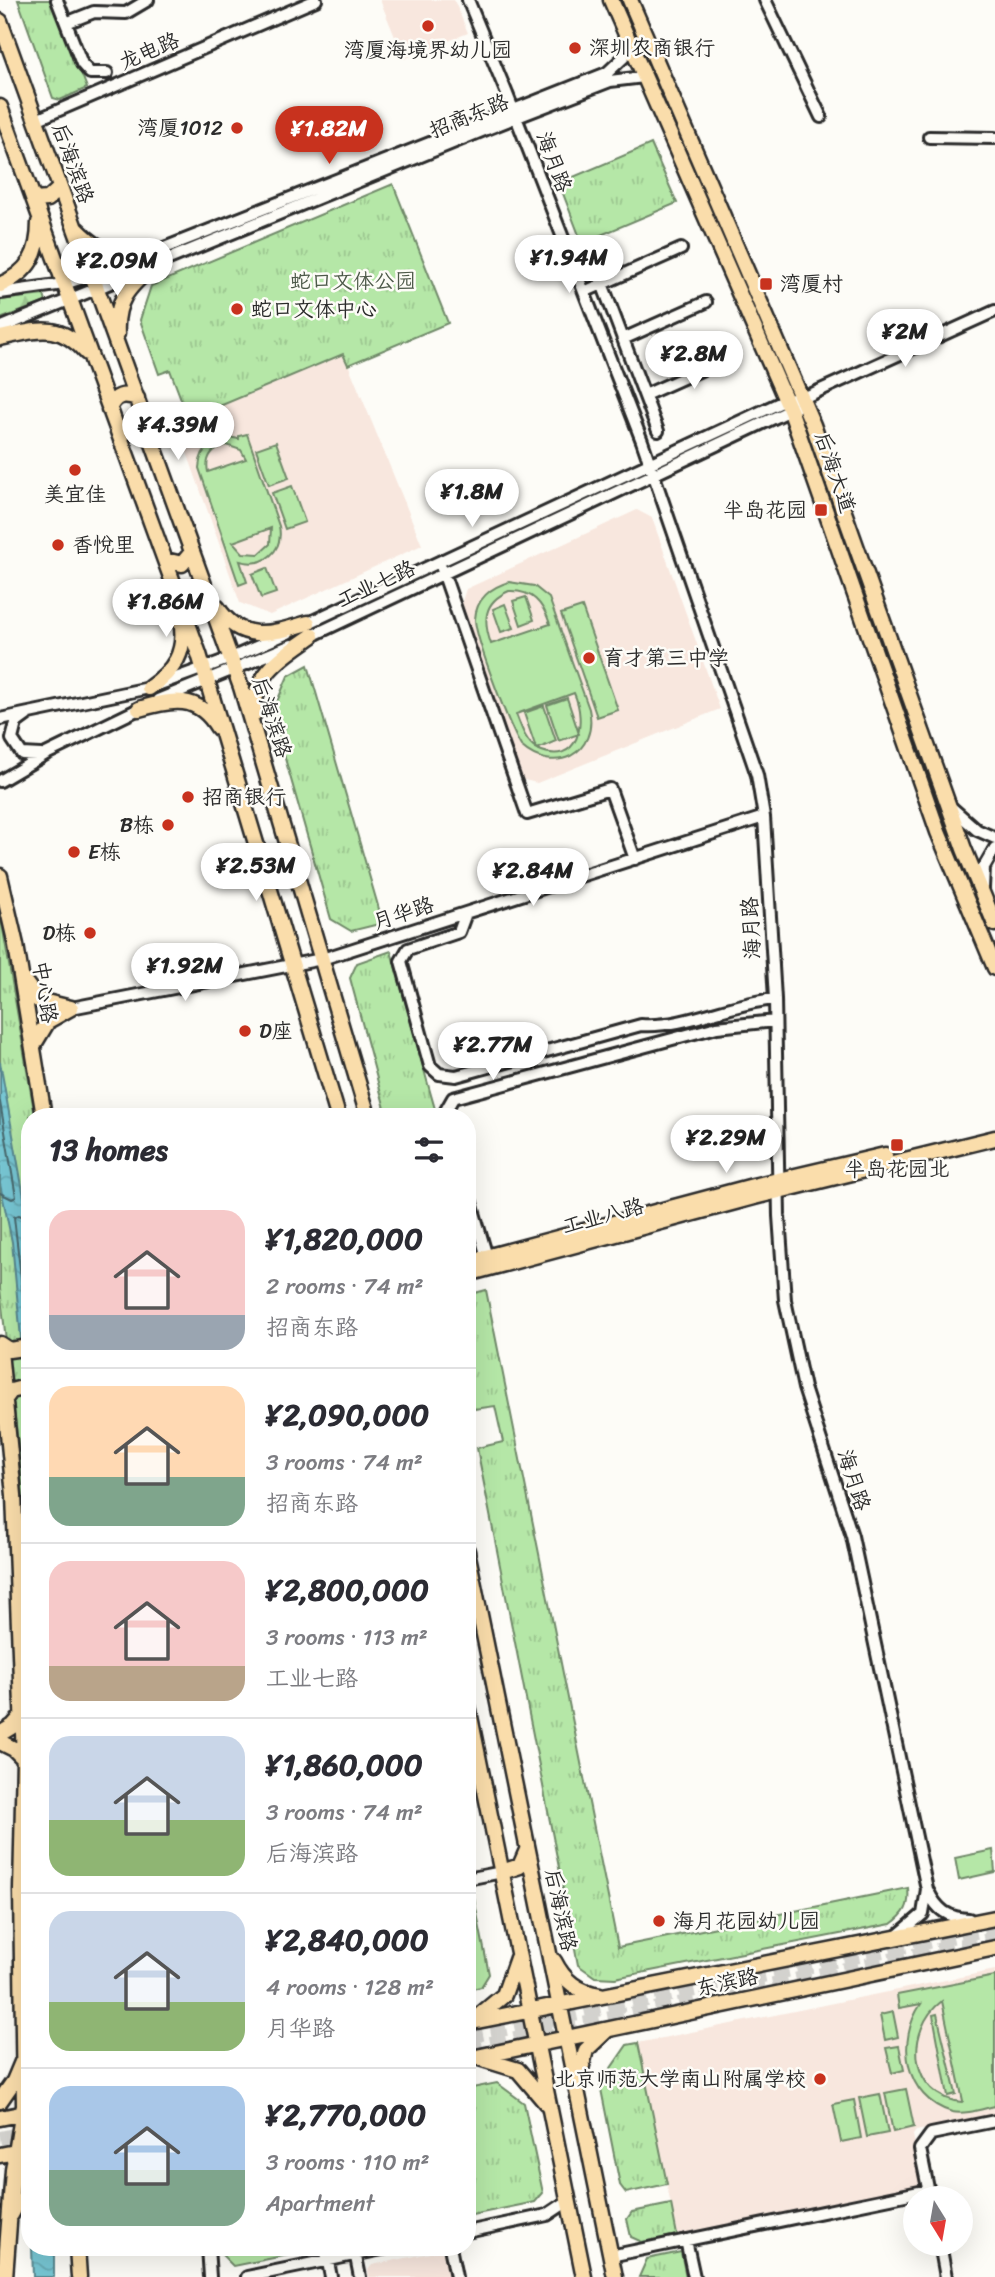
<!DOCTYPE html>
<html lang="en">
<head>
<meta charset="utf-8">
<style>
  body { margin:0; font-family:Sriracha,"LXGW WenKai TC",sans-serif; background:#f2f2f3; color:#2b2b33; height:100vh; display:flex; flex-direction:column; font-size:26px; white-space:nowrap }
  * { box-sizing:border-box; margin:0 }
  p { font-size:23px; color:#7c7c81 }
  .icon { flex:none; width:38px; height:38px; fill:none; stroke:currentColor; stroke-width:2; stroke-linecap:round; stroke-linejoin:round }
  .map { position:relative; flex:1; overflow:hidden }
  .drawer { position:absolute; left:21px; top:1108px; width:455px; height:1148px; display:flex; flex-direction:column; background:#fff; border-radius:28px; box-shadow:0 7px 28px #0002 }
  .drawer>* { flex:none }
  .needle { width:46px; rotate:169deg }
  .buttons { position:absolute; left:903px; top:2186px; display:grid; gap:14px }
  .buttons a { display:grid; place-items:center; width:70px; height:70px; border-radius:50%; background:#fff; box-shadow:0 7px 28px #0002; font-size:35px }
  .price { position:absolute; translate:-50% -60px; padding:0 16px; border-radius:24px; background:#fff; color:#222; font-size:23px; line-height:46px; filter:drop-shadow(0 2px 4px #0008) }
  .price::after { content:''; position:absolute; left:50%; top:42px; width:21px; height:16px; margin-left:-10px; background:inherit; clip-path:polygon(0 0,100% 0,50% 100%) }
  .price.on { background:#c8321e; color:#fff }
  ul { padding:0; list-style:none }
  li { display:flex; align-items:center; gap:21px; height:175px; padding:0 28px }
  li+li { border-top:2px solid #e1e1e2 }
  li span { display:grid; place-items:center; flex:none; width:196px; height:140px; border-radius:21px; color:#555 }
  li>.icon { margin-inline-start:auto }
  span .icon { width:84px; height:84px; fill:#fffc; stroke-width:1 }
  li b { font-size:30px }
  h2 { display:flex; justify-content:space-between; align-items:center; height:84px; padding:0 28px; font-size:30px }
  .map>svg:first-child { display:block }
  .built { fill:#f8e7de }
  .grass { fill:url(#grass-tufts); stroke:#708969; stroke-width:2 }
  .forest { fill:url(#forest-firs); stroke:#708969; stroke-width:2 }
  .garden { fill:#b5e7a7; stroke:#708969; stroke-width:2; fill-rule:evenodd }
  .water { fill:url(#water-waves); stroke:#598890; stroke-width:2 }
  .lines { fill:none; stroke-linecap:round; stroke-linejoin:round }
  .shore { stroke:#49696e; stroke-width:2 }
  .highway-tunnel { stroke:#d3d2ce; stroke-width:16; stroke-dasharray:16 8; stroke-linecap:butt }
  .minor-casing { stroke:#2b2b2b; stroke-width:16 }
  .major-casing { stroke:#2b2b2b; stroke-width:19 }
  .minor { stroke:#fdfcf7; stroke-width:10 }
  .major { stroke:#faddab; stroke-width:14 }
  .poi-dot { fill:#c8321e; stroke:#fdfcf7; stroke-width:2.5 }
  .labels { text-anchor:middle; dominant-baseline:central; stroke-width:5; stroke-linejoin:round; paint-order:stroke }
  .poi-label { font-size:21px; fill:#2b2b2b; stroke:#fdfcf7; text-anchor:start }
  .street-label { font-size:21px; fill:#2b2b2b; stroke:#fdfcf7 }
  .park-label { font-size:21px; fill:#4e5a4a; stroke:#fdfcf7 }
</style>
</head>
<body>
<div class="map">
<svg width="995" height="2277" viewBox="0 0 995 2277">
  <defs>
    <pattern id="grass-tufts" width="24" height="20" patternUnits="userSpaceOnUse" patternTransform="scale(1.75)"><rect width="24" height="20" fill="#b5e7a7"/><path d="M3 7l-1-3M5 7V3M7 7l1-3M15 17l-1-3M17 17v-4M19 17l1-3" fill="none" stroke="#9cc690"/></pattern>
    <pattern id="forest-firs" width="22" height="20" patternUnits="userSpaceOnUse" patternTransform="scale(1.75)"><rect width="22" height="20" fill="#b5e7a7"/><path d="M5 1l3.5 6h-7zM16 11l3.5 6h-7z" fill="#9cc690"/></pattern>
    <pattern id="water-waves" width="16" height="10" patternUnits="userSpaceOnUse" patternTransform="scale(1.75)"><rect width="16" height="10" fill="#77c6d3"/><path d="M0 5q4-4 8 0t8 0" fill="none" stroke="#67aab5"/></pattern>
  </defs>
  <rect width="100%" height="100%" fill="#fdfcf7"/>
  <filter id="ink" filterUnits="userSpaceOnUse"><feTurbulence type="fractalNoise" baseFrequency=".0143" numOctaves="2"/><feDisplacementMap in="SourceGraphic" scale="14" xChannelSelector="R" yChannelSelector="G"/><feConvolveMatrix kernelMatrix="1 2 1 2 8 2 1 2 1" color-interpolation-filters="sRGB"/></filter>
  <g filter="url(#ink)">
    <path class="built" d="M380,0H454L468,33L404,59Z
      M344,354L422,545L270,615L240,603L177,424Z
      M637,510L652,518L720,709L537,783L520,779L460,607L466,589Z
      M995,1970V2115L916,2131L913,2135L922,2179L917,2186L677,2235L638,2043Z
      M440,2251L446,2255L451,2277H369L368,2270L372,2265Z"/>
    <path class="grass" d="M18,0H53L87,88L60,100L53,98Z
      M651,144L677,203L582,243L559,183Z
      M393,184L448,323L348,365L343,354L177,424L175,419L187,415L170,370L159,374L140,320L151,286Z
      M308,665L383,923L351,931L331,919L272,713L288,676Z
      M0,912L35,1116H30V1979V1742L25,1546L21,1468L0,1289Z
      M391,951L431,1095L437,1116H387L350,978L357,963Z
      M486,1290L618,1947L908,1888C910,1906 905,1914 891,1924L615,1978L595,1977L578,1965L477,1448L503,1442L495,1406L467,1410V1295Z
      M473,1893L489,1974L481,1987L467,1990V1894Z
      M638,2043L667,2184L626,2193L620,2185L600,2084L627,2045Z
      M497,2083L524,2103L543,2193L535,2202L467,2216V2089Z
      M671,2204L677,2235L642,2242L631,2237L627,2219L632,2212Z
      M681,2252L686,2277H639L647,2259Z"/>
    <path class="forest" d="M44,295L46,302L0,319V300Z
      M223,2247H292L288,2255L233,2266L222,2255Z"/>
    <path class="garden" d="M247,434L279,526C284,551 264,568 240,561L247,582L239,585L199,468C200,446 218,433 239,439V436ZM226,445L241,450L246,459L208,472C205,458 212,448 226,445ZM271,528L270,544L259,554L243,553L233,542Z
      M276,442L289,478L269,485L256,449Z
      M292,486L305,522L285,529L272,493Z
      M267,568L276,593L261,598L252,574Z
      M509,582L534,586L549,598L589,709C599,754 554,776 521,746C510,728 475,638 475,619C476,599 491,587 509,582ZM509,591C532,590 543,603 550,624L491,644C483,621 483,602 509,591ZM574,693C587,722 579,768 537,749L556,741L544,706L524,713L536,748C525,741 521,726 516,714Z
      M526,597L534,620L521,625L513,601Z
      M505,604L514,628L501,632L493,609Z
      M582,607L618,710L597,717L561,614Z
      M567,698L579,734L559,741L547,705Z
      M993,1850L995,1872L959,1880L955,1858Z
      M995,1976V2106C982,2109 965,2115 952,2112C904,2098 896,2040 921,2004L899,2008L897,1995ZM942,2001L963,2101L962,2102C909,2097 904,2030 942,2001Z
      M893,2012L898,2037L885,2040L880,2015Z
      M937,2014L956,2094L948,2096L933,2015Z
      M899,2046L904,2070L892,2073L886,2048Z
      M906,2089L914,2127L893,2132L885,2093Z
      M880,2094L888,2133L867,2137L859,2098Z
      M854,2100L861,2138L841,2142L833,2104Z"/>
    <path class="water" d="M0,1062L30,1231V1435L12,1242L0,1184Z
      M32,2247H54V2277H33Z"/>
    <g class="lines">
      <path class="shore" d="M0,1102L16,1197L12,1199L0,1193
        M28,1338L14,1217L19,1215L30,1220"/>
      <path class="highway-tunnel" d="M467,2036L995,1927
        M467,2049L995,1939
        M0,2139L30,2133"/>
      <g class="minor-casing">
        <path id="minor" d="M57,0L82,64L90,73H107
          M468,0L507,94L642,441L757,775L764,817L775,999L779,1216L785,1300L804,1388L852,1536L927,1889L923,1914L898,1935
          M765,0L821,117
          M66,23L94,12L126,13L148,0
          M36,120L316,0
          M929,137L995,138
          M589,249L658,431
          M584,292L681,249
          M0,293L64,284L111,269L607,73L624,57L627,38
          M0,328L489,128L610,81L644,77
          M623,339L706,302
          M645,395L730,357
          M442,569L527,814L610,789L635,859
          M302,626L786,400L803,398L995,311
          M307,638L795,408
          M158,700L292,645
          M27,715L16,723L12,739L22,754L41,755
          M0,719L149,688L231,658L288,633
          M0,781L46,754L143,707
          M952,808L977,830L995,838
          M983,888L984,867L995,848
          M466,913L459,932L408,949L401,961L430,1066L439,1074L456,1076L641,1025C686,1028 729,1003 775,999
          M71,1008L322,959L764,817
          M446,1116L445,1112L453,1098L717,1027L775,1021
          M467,1189L487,1257
          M467,1879L502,1872
          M928,1891C937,1910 948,1918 969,1919
          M930,2198L920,2149L931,2134L995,2121
          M467,2232L547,2215L568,2201
          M686,2240L694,2277
          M940,2244L946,2277
          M208,2247L210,2277
          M325,2247L331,2277
          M354,2247L360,2277
          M450,2247L456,2277
          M610,2256L929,2190
          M247,2277L392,2247"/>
      </g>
      <g class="major-casing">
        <path id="major" d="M611,0L791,412L938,832L995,968
          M630,0L813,425L964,849L995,924
          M0,21L241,687L368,1116
          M0,107L199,654L338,1116
          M34,200L48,199L60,188
          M77,229C104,257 119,256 156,252
          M0,285C29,272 39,254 39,222
          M117,334C115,301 128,287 152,267
          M0,338C38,330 58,321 87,353
          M109,409C115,395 123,393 137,398
          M165,560L182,564L192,552
          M217,607C241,644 271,634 308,623
          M149,688C174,671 187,652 181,621
          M139,709C172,699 198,694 218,728
          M254,714C253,674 282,657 312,636
          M0,876L16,945L44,1116
          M24,981L38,1000L71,1008
          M33,1046L48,1021L71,1008
          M467,1262L753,1186L885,1155
          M467,1274L754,1197L995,1138
          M0,1344L9,1350L30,1347
          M0,1351L14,1495L24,1759L21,1890L24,2105L13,2170L5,2277
          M5,1399L11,1391L30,1386
          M467,1551L615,2277
          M467,1702L584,2277
          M0,1734L13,1726L23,1715
          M0,1742L14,1749L24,1759
          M502,1872L520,1866L527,1850
          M554,1961C564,1981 578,1992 600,1995
          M475,2019L504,1995L517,1958
          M467,2023L995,1918
          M479,2058L518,2070L546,2103
          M467,2059L995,1948
          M578,2081L586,2050L606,2031
          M0,2101L14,2081L22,2062
          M0,2118L30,2112
          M0,2155L30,2149
          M11,2215L17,2204L30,2196
          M77,2247L79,2277"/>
      </g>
      <use href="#minor" class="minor"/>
      <use href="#major" class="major"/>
    </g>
  </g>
  <g class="poi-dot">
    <circle cx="428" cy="26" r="7"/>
    <circle cx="575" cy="48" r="7"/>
    <circle cx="237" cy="128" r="7"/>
    <rect x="759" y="277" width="14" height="14" rx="3.5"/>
    <circle cx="237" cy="309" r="7"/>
    <circle cx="75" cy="470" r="7"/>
    <rect x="814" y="503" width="14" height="14" rx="3.5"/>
    <circle cx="58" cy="545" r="7"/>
    <circle cx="589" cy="658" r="7"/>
    <circle cx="188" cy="797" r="7"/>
    <circle cx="168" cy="825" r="7"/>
    <circle cx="74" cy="852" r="7"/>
    <circle cx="90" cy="933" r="7"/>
    <circle cx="245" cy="1031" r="7"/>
    <rect x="890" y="1138" width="14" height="14" rx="3.5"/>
    <circle cx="659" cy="1921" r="7"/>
    <circle cx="820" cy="2079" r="7"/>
  </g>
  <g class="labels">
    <g class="poi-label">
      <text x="589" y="48">深圳农商银行</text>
      <text x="428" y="50" text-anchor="middle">湾厦海境界幼儿园</text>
      <text x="223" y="128" text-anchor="end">湾厦1012</text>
      <text x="780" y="284">湾厦村</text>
      <text x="251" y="309">蛇口文体中心</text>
      <text x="75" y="494" text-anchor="middle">美宜佳</text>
      <text x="807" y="510" text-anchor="end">半岛花园</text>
      <text x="72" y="545">香悦里</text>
      <text x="603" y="658">育才第三中学</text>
      <text x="202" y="797">招商银行</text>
      <text x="154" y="825" text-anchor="end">B栋</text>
      <text x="88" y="852">E栋</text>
      <text x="76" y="933" text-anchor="end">D栋</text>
      <text x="259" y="1031">D座</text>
      <text x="897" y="1169" text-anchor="middle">半岛花园北</text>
      <text x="673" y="1921">海月花园幼儿园</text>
      <text x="806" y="2079" text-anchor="end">北京师范大学南山附属学校</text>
    </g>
    <g class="street-label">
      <text transform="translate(149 51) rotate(-23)">龙电路</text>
      <text transform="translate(469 116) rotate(-22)">招商东路</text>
      <text transform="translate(554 162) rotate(69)">海月路</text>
      <text transform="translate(73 163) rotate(70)">后海滨路</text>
      <text transform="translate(835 472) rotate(71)">后海大道</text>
      <text transform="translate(376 584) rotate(-25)">工业七路</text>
      <text transform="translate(272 717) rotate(72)">后海滨路</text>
      <text transform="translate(403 913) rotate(-18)">月华路</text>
      <text transform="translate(751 928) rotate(-93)">海月路</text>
      <text transform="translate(45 992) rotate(81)">中心路</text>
      <text transform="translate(603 1216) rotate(-15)">工业八路</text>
      <text transform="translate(854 1480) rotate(72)">海月路</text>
      <text transform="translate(561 1910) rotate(78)">后海滨路</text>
      <text transform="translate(727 1982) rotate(-12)">东滨路</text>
    </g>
    <g class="park-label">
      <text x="353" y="281">蛇口文体公园</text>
    </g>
  </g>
</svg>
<div class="buttons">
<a><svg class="needle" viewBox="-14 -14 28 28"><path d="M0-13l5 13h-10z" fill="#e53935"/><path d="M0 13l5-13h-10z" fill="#7c7c81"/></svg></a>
</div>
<b class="price on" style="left:329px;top:166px">¥1.82M</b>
<b class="price" style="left:569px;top:295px">¥1.94M</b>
<b class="price" style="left:117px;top:298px">¥2.09M</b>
<b class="price" style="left:905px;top:369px">¥2M</b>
<b class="price" style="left:694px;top:391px">¥2.8M</b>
<b class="price" style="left:178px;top:462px">¥4.39M</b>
<b class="price" style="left:472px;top:529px">¥1.8M</b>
<b class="price" style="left:166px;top:639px">¥1.86M</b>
<b class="price" style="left:256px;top:903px">¥2.53M</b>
<b class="price" style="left:533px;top:908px">¥2.84M</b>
<b class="price" style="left:185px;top:1003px">¥1.92M</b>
<b class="price" style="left:493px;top:1082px">¥2.77M</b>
<b class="price" style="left:726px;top:1175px">¥2.29M</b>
<section class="drawer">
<h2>13 homes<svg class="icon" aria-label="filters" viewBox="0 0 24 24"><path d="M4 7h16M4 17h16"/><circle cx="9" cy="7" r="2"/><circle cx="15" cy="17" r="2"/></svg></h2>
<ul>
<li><span style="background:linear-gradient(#f6c9c9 75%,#9aa5b1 0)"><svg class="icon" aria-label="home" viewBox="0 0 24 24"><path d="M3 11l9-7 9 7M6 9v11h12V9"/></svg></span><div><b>¥1,820,000</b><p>2 rooms · 74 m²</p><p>招商东路</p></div></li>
<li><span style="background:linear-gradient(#ffd9b3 65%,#7fa58c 0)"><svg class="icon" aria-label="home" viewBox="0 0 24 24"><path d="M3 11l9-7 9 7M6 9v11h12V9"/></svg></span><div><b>¥2,090,000</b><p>3 rooms · 74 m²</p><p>招商东路</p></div></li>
<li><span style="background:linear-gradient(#f6c9c9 75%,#b9a48a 0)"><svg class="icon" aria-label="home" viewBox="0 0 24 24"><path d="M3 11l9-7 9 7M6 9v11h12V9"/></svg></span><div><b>¥2,800,000</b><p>3 rooms · 113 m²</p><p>工业七路</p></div></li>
<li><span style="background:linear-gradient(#c9d6e8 60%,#8fb573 0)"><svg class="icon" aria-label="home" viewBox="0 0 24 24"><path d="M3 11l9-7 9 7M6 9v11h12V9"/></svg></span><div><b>¥1,860,000</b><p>3 rooms · 74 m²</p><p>后海滨路</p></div></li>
<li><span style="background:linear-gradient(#c9d6e8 65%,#8fb573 0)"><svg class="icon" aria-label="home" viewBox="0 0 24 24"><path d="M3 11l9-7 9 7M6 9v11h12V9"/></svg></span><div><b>¥2,840,000</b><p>4 rooms · 128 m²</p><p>月华路</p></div></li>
<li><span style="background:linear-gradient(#a9c7e8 60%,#7fa58c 0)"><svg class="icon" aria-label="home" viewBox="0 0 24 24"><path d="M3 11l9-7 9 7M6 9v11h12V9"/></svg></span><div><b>¥2,770,000</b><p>3 rooms · 110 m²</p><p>Apartment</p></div></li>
</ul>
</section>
</div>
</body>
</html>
